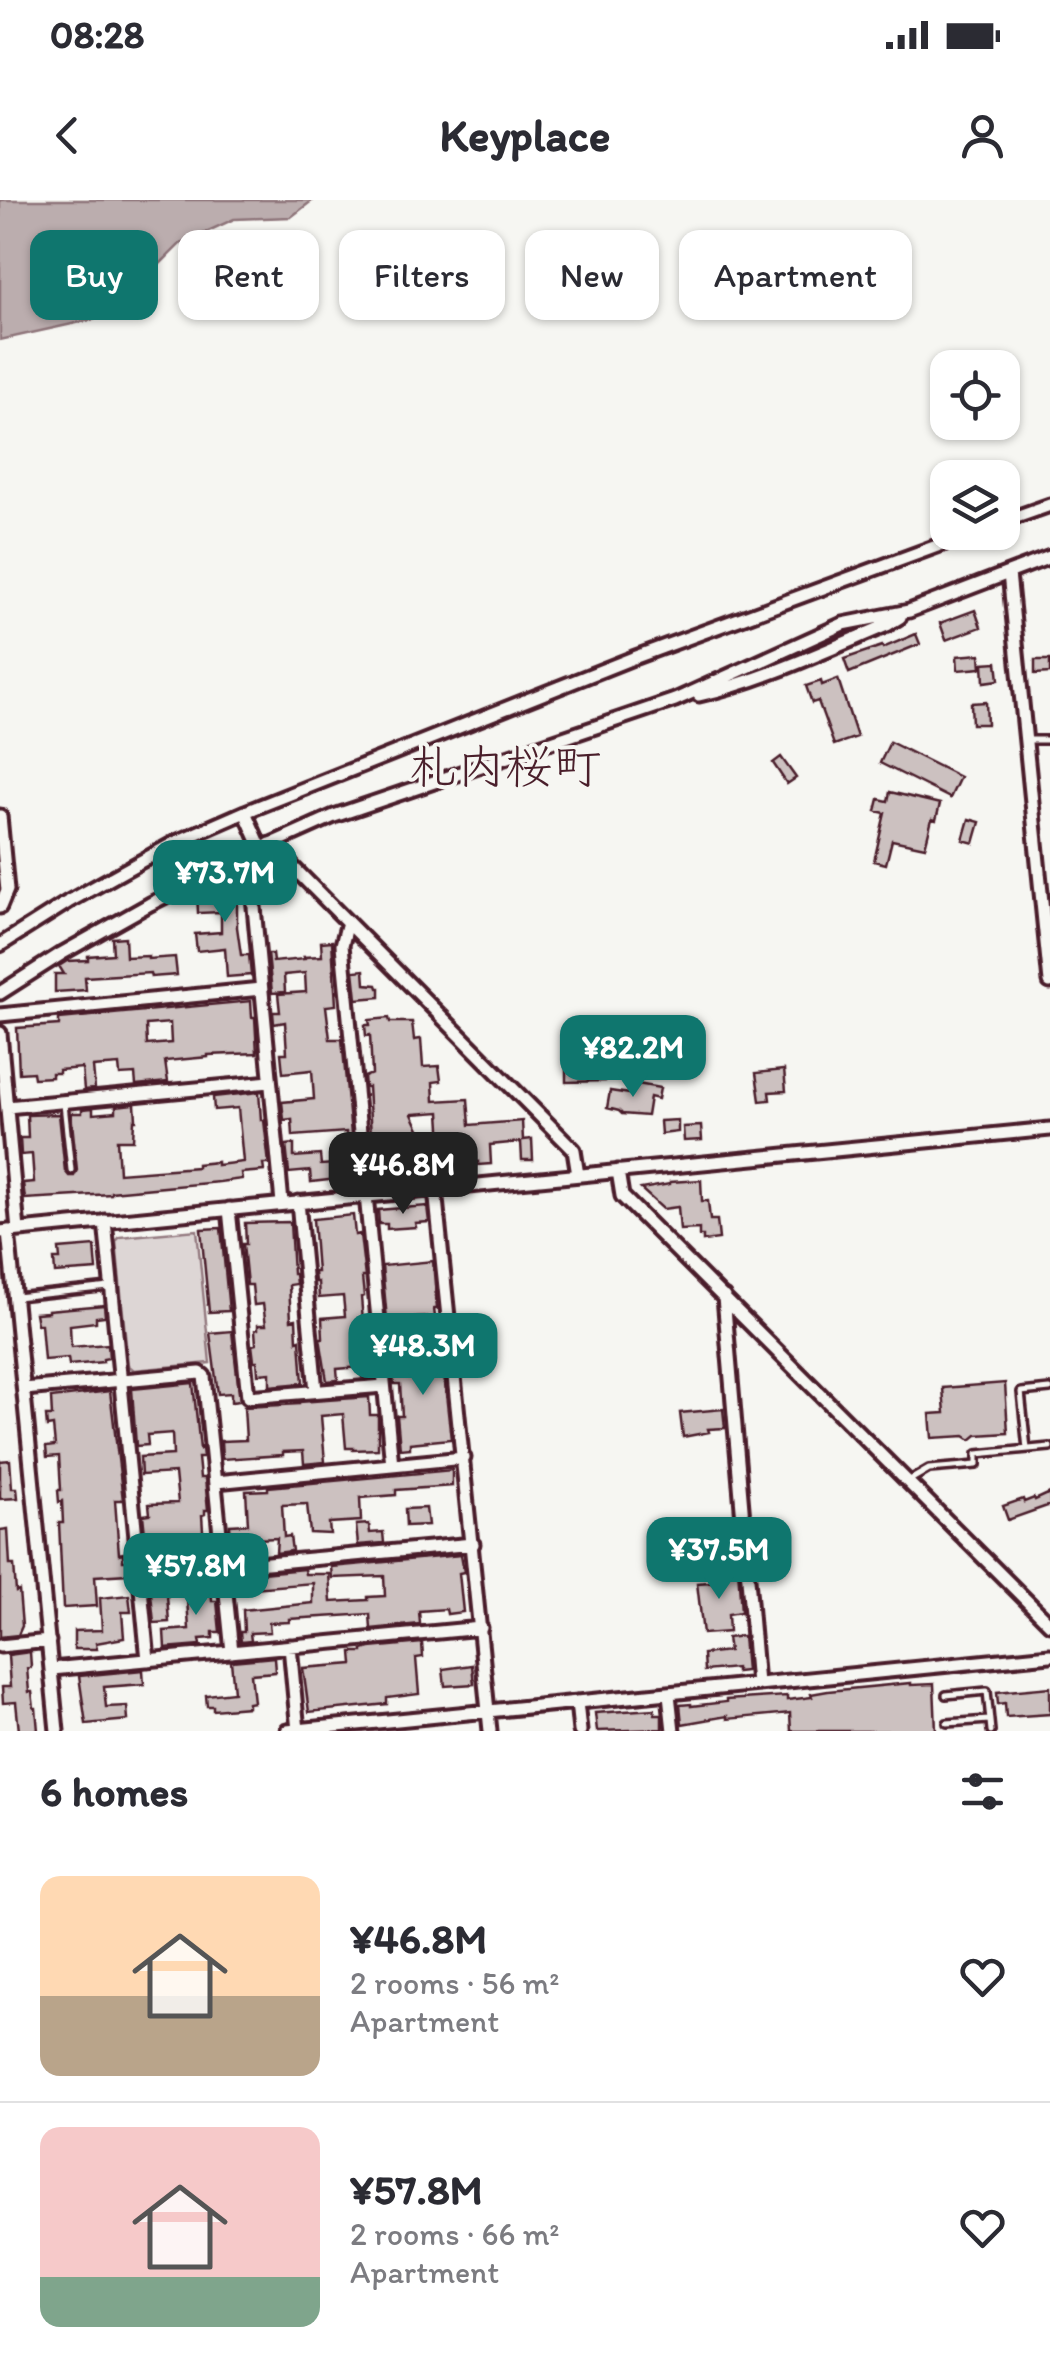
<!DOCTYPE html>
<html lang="en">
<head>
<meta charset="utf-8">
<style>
  body { margin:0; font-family:Itim,"Klee One",sans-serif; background:#f7f7f7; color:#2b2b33; height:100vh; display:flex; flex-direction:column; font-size:38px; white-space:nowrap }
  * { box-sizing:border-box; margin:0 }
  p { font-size:32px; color:#7c7c81 }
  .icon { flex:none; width:55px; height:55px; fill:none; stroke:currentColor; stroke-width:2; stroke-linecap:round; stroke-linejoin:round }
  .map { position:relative; height:1531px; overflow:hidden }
  .panel { display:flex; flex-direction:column; background:#fff; flex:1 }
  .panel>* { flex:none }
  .hud { position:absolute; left:30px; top:30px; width:990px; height:90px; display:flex; gap:20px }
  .controls { position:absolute; left:930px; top:150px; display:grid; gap:20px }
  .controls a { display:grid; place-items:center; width:90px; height:90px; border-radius:20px; background:#fff; box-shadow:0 2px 8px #0004; font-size:50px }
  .price { position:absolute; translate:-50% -85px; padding:0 22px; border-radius:20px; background:#0f766e; color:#fff; font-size:32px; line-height:65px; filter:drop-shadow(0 2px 5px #0008) }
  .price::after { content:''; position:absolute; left:50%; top:60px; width:30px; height:22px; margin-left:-15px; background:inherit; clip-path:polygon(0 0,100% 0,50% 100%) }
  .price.on { background:#222; color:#fff }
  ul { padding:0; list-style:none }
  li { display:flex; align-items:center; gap:30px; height:250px; padding:0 40px }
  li+li { border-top:2px solid #e1e1e2 }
  li span { display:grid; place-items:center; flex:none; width:280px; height:200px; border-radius:20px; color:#555 }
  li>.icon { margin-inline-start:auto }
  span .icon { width:120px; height:120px; fill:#fffc; stroke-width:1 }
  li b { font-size:42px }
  h2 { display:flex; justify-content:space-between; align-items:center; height:120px; padding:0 40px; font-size:42px }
  .tag { padding:0 35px; border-radius:20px; background:#fff; box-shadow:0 2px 8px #0004; font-size:35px; line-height:90px }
  .tag.on { background:#0f766e; color:#fff }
  .status { display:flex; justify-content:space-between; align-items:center; height:70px; padding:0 50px; background:#fff; direction:ltr }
  .status svg { height:28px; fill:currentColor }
  header { display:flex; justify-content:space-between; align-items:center; height:130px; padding:0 40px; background:#fff; font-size:45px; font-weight:800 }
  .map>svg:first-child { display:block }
  .green { fill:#ddd6d5; stroke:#947a80; stroke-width:2.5 }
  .water { fill:#bbadae; stroke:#8e747a; stroke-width:2.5 }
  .building { fill:#ccc1c0; stroke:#4a1f2b; stroke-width:2.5; fill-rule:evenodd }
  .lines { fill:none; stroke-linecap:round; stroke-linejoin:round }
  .service-casing { stroke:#4a1f2b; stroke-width:12 }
  .minor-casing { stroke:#4a1f2b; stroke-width:19 }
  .service { stroke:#f6f6f2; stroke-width:5 }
  .minor { stroke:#f6f6f2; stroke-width:11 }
  .labels { text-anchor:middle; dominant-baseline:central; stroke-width:8; stroke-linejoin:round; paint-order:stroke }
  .quarter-label { font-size:48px; fill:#4a1f2b; stroke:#f6f6f2 }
</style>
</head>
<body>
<div class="status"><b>08:28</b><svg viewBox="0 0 49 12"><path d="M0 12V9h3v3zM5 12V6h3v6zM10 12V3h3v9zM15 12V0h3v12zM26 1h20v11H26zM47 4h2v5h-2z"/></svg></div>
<header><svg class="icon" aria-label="back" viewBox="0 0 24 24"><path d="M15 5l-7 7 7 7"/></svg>Keyplace<svg class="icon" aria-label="person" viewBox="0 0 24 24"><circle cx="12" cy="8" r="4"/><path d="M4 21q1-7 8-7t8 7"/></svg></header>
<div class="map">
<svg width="1050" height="1531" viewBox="0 0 1050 1531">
  <rect width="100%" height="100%" fill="#f6f6f2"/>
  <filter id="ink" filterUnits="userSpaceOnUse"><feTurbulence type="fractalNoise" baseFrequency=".01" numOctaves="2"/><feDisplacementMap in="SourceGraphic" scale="20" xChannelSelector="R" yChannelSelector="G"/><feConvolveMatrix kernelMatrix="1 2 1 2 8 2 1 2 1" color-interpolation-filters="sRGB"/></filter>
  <g filter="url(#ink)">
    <path class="green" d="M197,1030L210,1163L134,1170L128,1165L116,1041L120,1037Z"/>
    <path class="water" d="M0,0H313L291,17L234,19L180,44L108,116L0,140Z"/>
    <path class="building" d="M975,410L981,427L946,440L940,423Z
      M916,434L920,444L849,473L844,459L882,446L883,448Z
      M980,454L981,468L958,470L957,456Z
      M1035,460H1050V473L1035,474Z
      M997,462L999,480L984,482L983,463Z
      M838,479L857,537L834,545L818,501L812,503L806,486L821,481L822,485Z
      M986,502L987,524H972L971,503Z
      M890,542L960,577L950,598L880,563Z
      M781,557L796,578L787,584L773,563Z
      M890,592L940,604L936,620L932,619L925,647L892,640L886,664L874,661L885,613L876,611L879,599L888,601Z
      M969,619L980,622L974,643L963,640Z
      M238,670L242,674L243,691H237V727L241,755H249L251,775L227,777L225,748L197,751L195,734L221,732V712L198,713L197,693L219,692L218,680L230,679L228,675Z
      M260,672H265L266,685L273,684L275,697L263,698Z
      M125,737L126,757L148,756V759L175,757L177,775L151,777L150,773L85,777L86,790L55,792V774H64L59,766L67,761L88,760V756L113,754L112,738Z
      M332,741L336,805L326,806L330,839H342L352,945H347L346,932L293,936L292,919L284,920L282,902L314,899L312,870L283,873L281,853H287L285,822L274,824L273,812H280L278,794L306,792L305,773L284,775L285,792L272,793L268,754H272L273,762L305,759L304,757L322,756L321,742Z
      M364,770L365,784L377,785L378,788H380V797L357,799L354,771Z
      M251,801L252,817H255L257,853L208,855V857L165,861L168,882L136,885L135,874L120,875L119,865L93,867L95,889L84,890L82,868L59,870V873H52V877L34,878L33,872L19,873L17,828L59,825V819ZM170,823L171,843L147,845L146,825Z
      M389,818L390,822H412L414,840L421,839L423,867L439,866L441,881L433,882L434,901L468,899L470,925L522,921L523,940L532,939L533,960H522L521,942L490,945L491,964L478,965V962L475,963V957H471L470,943L442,944L440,912L412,914L422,935L407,942L411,949L396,956L397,967L373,968L368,887H365L364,877L372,874L370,835L366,836L365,825H370L369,820Z
      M566,863H599V869H605V881L566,882Z
      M784,870L786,891L769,892L770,900L760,901L756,873Z
      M632,883L660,888L658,899L650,897L647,916L622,914L619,911L607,908L610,891L630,894Z
      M259,892L261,920H264L269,964H263L264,971L241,973L242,979L219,982L111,992V994L25,999L23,983L34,982L32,954L21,955L20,938H28L27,915L59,914L65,971L69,976H74L77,970L71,913H82V909L93,908V914L116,912V906L133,904H135L136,920H134L133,940H117L119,973L197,967V964L217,962V965L243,962L238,908L214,910L213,897Z
      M678,920V932L661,934L660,921Z
      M701,926L702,940L684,941L683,927Z
      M294,944V957L320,955L321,965L348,963V965H354L355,977L311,982L310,971L289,973L286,945Z
      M701,980L702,1001H708L710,1020H717L719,1039L703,1041V1036H699V1029L680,1030L678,1007L663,1009L641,989L670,984V982Z
      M427,1006L429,1022L415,1023L416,1027L387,1029V1024H379L378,1010Z
      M353,1015L355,1035L360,1034L365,1077H362L364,1096L361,1097L365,1146L369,1145L371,1176L362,1177L361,1167L337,1169L338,1180L327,1181L320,1138H323L322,1118L345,1116L343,1096L319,1098L318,1082H315L314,1072H317L313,1019Z
      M290,1022L293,1074H295L296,1084L289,1085L291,1120L296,1119L297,1141L300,1140L303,1183L270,1186V1173L258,1174L257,1161H254L252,1145L256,1144L255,1130L258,1129V1125H266L263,1104L254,1105L252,1085H247L243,1044H246L245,1023Z
      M221,1028L229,1111L209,1112L201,1029Z
      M95,1046L97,1070L55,1073L54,1059H60L59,1049Z
      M433,1061L437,1109H434L435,1117L415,1118V1130H388L382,1066Z
      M104,1105L105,1116L96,1117V1122L70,1125L71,1147L108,1144L109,1158L103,1159V1162L69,1165L68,1158L44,1160L41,1124H37L35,1113L48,1112V1110Z
      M232,1131L240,1201L231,1202V1193L218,1194L210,1133Z
      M440,1139L451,1239L410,1243V1248L400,1249L397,1216H402L400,1184H394L392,1170L419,1167L418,1140Z
      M193,1183L200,1249L202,1248L203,1258H198L200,1278H205L208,1310H205V1314L202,1315L204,1347L183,1349V1344L164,1345L165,1352H162L164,1382H166L169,1422L154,1423L143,1315L150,1314L149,1304L178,1303L175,1273L141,1275L140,1257L173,1255L172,1233L147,1235L148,1245L136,1246L132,1189Z
      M1005,1183L1008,1233L977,1235L971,1240L965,1236L932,1238L930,1214L945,1213L943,1188Z
      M110,1191L123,1300H115L119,1354L123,1353V1361H127L128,1374L95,1376L97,1406L63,1408L59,1323H63L62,1301L59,1302L58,1290H61L59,1256L47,1257L46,1247L55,1246L53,1226L47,1227L46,1216H52L51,1198Z
      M369,1197L370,1215H378V1249L353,1250V1248H346L343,1214L321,1216L325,1262L304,1264L303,1251L283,1252V1255L222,1259L221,1241L246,1240L244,1207L299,1204V1202Z
      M723,1209L725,1228L708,1229L709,1232L683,1237L680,1213Z
      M10,1260L12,1288H17L18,1298L0,1299V1261Z
      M452,1270V1286L396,1290V1295L360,1298L361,1321L329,1323L330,1334L310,1333L307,1304L282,1305L284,1337L290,1336L292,1351L276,1353L277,1338L256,1339L257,1355L243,1356L242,1342L231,1343L230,1325L248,1324L246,1291L268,1290V1287Z
      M1050,1293V1305L1008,1320L1003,1306L1023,1299L1024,1302L1034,1298L1035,1300Z
      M426,1308L428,1325L406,1326L405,1309Z
      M369,1324L370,1333L383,1332L384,1343L358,1345L356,1325Z
      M8,1329L10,1365H14L16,1392L19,1391L22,1426L18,1435L0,1437V1330Z
      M709,1345V1348L722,1347L723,1359L694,1361L693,1347Z
      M461,1355L464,1372L459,1373L463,1412L447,1414L446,1409L419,1411L420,1424L371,1429L370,1414L289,1419V1422L269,1423L270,1432L250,1433L251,1441L241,1442L240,1432H244L243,1410L313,1403V1383L240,1389L239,1375L304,1369L305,1374H329L331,1402L368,1400V1397L385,1396L384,1376L332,1378L331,1367Z
      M738,1368L741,1412L728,1414L729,1432L703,1434L697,1383L724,1381L723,1369Z
      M205,1382V1385H211L212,1401H217L220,1432H213V1438L200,1439L201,1445L165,1448L164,1431L189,1429L186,1384Z
      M129,1395L131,1412H122L124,1438L96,1443L97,1449H74V1431L102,1430L100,1398Z
      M743,1436L746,1471L736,1472V1468L704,1471L703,1454L729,1451L727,1438Z
      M422,1443L423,1457L416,1458L419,1494L387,1498V1504L309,1512L303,1468L353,1464L352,1452H363V1450L370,1448Z
      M30,1452L31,1467L27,1468L29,1492H32L34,1508H36L38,1531H19L16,1502L3,1503L2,1487H10L8,1455Z
      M274,1457L275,1472L251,1474L254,1502L248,1503V1507L213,1510V1506H207L206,1495L234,1492L231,1461Z
      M472,1465L474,1484L445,1486L443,1469Z
      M143,1470L144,1484L104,1487L106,1507L127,1506L128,1520L86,1524L79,1476Z
      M911,1483V1485L934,1484L936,1531H791L790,1513L727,1519V1516L682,1524L680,1505L691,1504V1506L726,1502V1500L787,1496V1500L812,1497L811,1494L828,1491Z
      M1050,1487V1514L1006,1517L1005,1503L998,1504L997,1492Z
      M654,1509L655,1514H662V1529L597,1531L595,1513Z"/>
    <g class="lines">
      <g class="service-casing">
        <path id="service" d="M1029,540H1050
          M64,904L71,970
          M16,1097L109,1087
          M1027,1249L1021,1192L1050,1189
          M910,1280L929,1269L977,1265V1254L1050,1247
          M946,1495L987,1491L991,1531
          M947,1523L989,1520"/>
      </g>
      <g class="minor-casing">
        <path id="minor" d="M1002,322L1050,305
          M1009,373L1050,782
          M699,495C764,480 825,451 887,425L900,417
          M245,612L261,648
          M0,616L7,690L0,707
          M270,644L574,950L578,975
          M249,654L282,1003
          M348,722L342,745L392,1265
          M0,745L68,702L174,643L245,612L633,458L975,332
          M0,793L61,754L150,704L249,654L334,616L675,500L843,424L909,411L1050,357
          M0,815L261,789
          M0,833L18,1030
          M7,907L270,882
          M618,971L622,996L1050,1424
          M435,989L490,1531
          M298,1002L316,1191
          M229,1009L248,1197L384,1186
          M105,1021L148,1460
          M8,1031L57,1531
          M0,1032L1050,929
          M724,1097L757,1484
          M24,1189L200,1173L204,1176L232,1452
          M216,1282L464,1258
          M224,1367L473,1344
          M0,1446L49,1441
          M290,1446L298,1531
          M52,1469L481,1428
          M669,1494L673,1531
          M577,1502L580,1531
          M287,1531L1050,1455"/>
      </g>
      <use href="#service" class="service"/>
      <use href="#minor" class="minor"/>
    </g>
  </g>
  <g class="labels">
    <g class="quarter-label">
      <text x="505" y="566">札内桜町</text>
    </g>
  </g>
</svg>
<div class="controls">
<a><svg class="icon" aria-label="locate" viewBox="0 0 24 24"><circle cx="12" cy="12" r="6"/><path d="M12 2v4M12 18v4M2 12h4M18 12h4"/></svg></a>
<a><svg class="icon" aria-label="layers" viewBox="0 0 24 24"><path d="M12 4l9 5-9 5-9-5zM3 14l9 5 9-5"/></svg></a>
</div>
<b class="price" style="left:225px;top:725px">¥73.7M</b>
<b class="price" style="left:633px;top:900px">¥82.2M</b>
<b class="price on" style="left:403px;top:1017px">¥46.8M</b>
<b class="price" style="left:423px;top:1198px">¥48.3M</b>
<b class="price" style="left:719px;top:1402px">¥37.5M</b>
<b class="price" style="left:196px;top:1418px">¥57.8M</b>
<div class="hud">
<a class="tag on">Buy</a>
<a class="tag">Rent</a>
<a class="tag">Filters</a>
<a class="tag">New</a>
<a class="tag">Apartment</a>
</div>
</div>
<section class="panel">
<h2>6 homes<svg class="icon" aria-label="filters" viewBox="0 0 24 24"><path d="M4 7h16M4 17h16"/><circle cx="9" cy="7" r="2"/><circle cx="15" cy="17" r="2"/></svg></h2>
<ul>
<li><span style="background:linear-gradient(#ffd9b3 60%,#b9a48a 0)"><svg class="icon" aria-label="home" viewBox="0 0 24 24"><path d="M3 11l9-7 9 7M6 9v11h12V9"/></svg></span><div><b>¥46.8M</b><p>2 rooms · 56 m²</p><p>Apartment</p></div><svg class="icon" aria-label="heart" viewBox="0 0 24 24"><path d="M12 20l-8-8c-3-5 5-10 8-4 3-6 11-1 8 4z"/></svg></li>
<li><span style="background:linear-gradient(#f6c9c9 75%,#7fa58c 0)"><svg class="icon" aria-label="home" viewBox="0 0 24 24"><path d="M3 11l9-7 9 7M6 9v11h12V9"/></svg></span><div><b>¥57.8M</b><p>2 rooms · 66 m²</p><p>Apartment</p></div><svg class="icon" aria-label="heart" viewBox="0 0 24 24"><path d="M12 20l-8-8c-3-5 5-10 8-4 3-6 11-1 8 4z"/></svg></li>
</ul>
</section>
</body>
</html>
